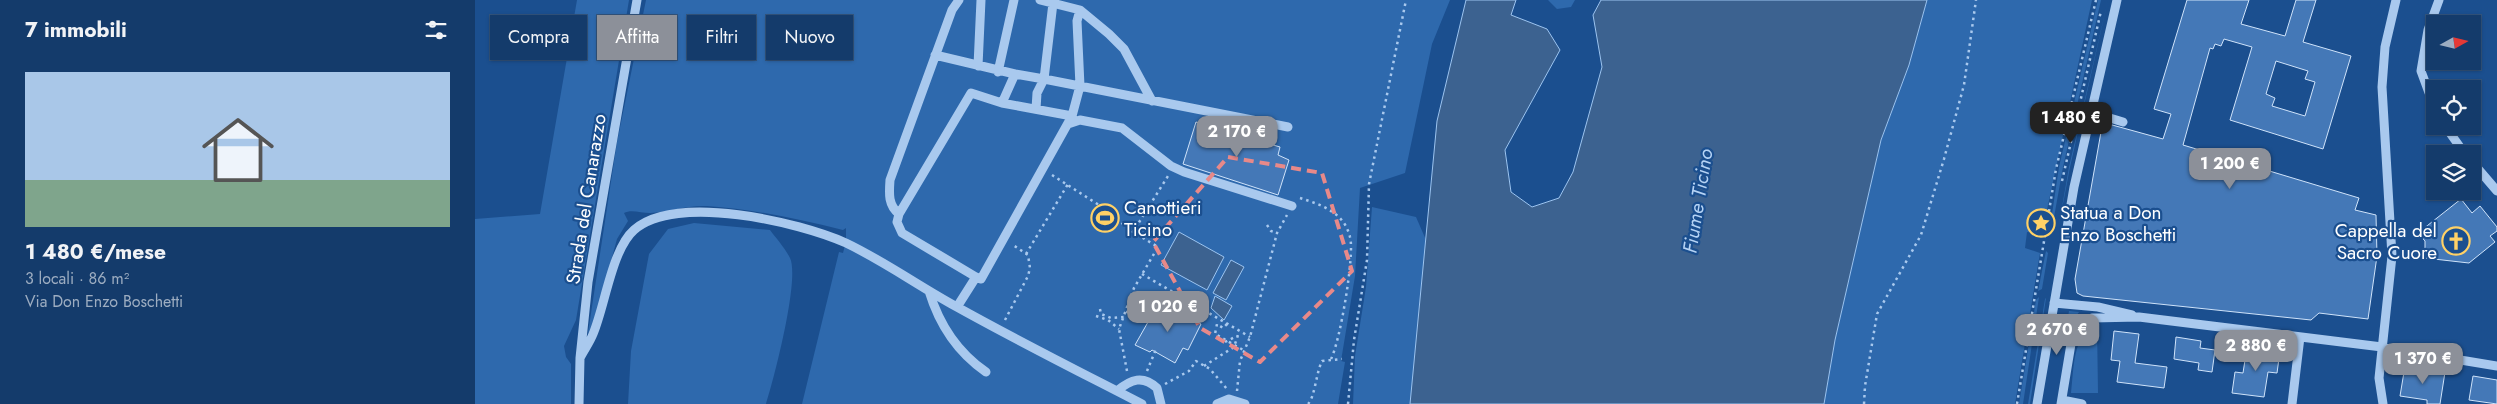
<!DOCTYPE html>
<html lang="it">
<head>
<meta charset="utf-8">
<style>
  body { margin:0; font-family:Jost,sans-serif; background:#1d4271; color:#f1f3f6; height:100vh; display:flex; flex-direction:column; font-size:19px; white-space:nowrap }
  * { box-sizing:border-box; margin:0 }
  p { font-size:16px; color:#9dadc1 }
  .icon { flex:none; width:28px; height:28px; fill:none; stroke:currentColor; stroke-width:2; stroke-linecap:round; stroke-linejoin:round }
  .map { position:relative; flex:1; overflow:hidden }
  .panel { display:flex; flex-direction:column; background:#143b6b; width:475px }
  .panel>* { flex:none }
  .guide { position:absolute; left:15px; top:15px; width:475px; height:45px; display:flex; gap:10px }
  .needle { width:32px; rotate:82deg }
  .buttons { position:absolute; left:1951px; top:15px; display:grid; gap:10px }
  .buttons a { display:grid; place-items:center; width:55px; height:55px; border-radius:0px; background:#143b6b; box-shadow:0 1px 4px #0004,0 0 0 1px #33557e; font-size:25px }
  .price { position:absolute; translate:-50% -42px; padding:0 11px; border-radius:10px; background:#8c9099; color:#fff; font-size:16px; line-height:32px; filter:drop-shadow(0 1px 2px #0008) }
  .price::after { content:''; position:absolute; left:50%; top:30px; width:15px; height:11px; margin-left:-8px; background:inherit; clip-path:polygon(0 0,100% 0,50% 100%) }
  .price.selected { background:#222; color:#fff }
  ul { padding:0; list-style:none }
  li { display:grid; align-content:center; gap:10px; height:265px; padding:0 25px }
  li+li { border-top:1px solid #33557e }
  li span { display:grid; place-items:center; height:155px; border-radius:0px; color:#555 }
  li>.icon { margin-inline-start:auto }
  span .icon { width:90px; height:90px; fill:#fffc; stroke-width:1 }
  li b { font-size:21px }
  h2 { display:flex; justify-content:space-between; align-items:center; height:60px; padding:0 25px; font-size:21px }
  .pill { padding:0 18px; border-radius:0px; background:#143b6b; box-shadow:0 1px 4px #0004,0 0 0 1px #33557e; font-size:18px; line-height:45px }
  .pill.selected { background:#8c9099; color:#fff }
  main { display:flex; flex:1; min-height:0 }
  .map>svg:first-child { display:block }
  .green { fill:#2e69ad }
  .water { fill:#3c6290; stroke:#9cc4f0 }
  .building { fill:#4478b7; stroke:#cfe3fa; fill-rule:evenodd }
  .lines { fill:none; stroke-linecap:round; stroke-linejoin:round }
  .path { stroke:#a9c9ee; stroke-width:2.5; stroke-dasharray:2.5 4; stroke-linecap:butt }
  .minor { stroke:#a9c9ee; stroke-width:9 }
  .marked { fill:none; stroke:#e88989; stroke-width:4; stroke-dasharray:10 6; stroke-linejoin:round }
  .labels { text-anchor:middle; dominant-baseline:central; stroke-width:4.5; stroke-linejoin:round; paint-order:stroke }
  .street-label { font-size:19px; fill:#fff; stroke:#1b4f8f }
  .poi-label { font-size:19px; fill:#fff; stroke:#1b4f8f; text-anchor:start }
  .water-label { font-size:20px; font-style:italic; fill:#b5d3f5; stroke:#1b4f8f }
</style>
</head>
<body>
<main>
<section class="panel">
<h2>7 immobili<svg class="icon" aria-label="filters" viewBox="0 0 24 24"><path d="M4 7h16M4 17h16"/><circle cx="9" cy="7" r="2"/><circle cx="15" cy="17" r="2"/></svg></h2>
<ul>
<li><span style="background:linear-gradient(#a9c7e8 70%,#7fa58c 0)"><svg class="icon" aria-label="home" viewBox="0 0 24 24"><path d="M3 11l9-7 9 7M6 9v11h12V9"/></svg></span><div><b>1 480 €/mese</b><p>3 locali · 86 m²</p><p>Via Don Enzo Boschetti</p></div></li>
</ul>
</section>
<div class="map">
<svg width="2022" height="404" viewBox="0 0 2022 404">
  <rect width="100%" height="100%" fill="#1b4f8f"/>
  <path class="green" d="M102,0H154L101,320L89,346L91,357L96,364V404H0V219L65,214Z
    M171,0H975L957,44L930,173L885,188L880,276L866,361L870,362L863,404H327L364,252L368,253L371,241V228L368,230C323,219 278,209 232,206C212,205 194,212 175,213C166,213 156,209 149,213L153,221L142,239L118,327L113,333L142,142Z
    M1073,0H1100L1096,7L1082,9Z
    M1452,0H1617L1567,233L1552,232L1550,248L1565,253L1540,404H1349L1360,340L1406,140L1434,65Z
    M1623,0H1626L1588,167L1576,234H1574L1584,167Z
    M1633,0L1595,167L1583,230L1594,167Z
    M897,207L941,217L951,240L935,404H878L880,356L891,287Z
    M219,223L295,230C301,238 310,248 315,258C325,279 299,379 291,404H153L156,351L174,254L193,229Z
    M1571,251L1573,253L1567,289L1563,291Z
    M1564,297L1548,404H1544L1561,300Z
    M1571,298L1555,404H1553L1570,299Z
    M1594,311L1604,312L1590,333Z
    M1622,324L1623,393H1596C1599,370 1597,334 1622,324Z"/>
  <path class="water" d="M991,0H1041L1036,15L1072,29L1085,50L1030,150L1036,192L1057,207L1084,198L1098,172L1127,67L1118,15L1126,0H1452L1434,65L1406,140L1360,340L1349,404H935L962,121Z
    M704,232L749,257L732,290L686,265Z
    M756,260L769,267L751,300L738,293Z
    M740,296L757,306L749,320L736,308Z"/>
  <path class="building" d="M1712,0H1774L1766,24L1810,36L1821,0H1841L1828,42L1876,56L1848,149L1755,120L1777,47L1749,39L1746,46L1740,44L1738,49L1735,48L1708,145L1884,198L1880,210L1901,215L1902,256L1893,319L1844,313L1836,320L1608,296L1602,293L1600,279L1626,132L1630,123L1688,139L1696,114L1679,109ZM1801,61L1833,71L1830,79L1840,82L1830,116L1797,106L1800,98L1791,94Z
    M721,122L805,147L803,155L814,160L803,195L708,164Z
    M1986,199L1997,213L2005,206L2022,227V231L2015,236L2020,242L1994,263L1950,258V241L1943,233Z
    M680,302L726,324L713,350L708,348L700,363L677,350L675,352L660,345L677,315L674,313Z
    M1639,331L1664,334L1660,363L1692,367L1689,388L1642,382L1645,361L1636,360Z
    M1701,337L1726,341L1725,348L1740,350L1737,372L1723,370L1724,363L1699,359Z
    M1772,347L1805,351L1802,373L1793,372L1789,397L1757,393L1760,372L1768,373Z
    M1930,366L1970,372L1965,404H1952V400L1925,396Z
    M1998,376L2022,380V404L1994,400Z"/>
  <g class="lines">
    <path class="path" d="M577,175L624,205L658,232L693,176
      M1587,181L1626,11
      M825,198C841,203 859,209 869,223C871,226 874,232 875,237C880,254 865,342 856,359
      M792,225L796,231L802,233
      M551,254L593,184
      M667,274L775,337
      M625,309L626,314L636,318L649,317
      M651,312H662L677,321
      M621,316L633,320L644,329
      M530,320L553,276L555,268L553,255L538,245
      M752,324L748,328L742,324L740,334L770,351
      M750,342L762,336
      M729,366L759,347L763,335
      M652,371L644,329L659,288L683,247L658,232
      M672,371L681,349
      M690,384L714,371L721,361L735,369L752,389
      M762,391L765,361L775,337L802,233L812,215
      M833,404C840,397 841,373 847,361L867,359
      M873,404L879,340L892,260L894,184L931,0
      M1389,404L1390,386L1402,314L1446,235L1469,159L1489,85L1501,0
      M1542,404L1581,169L1621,0"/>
    <path class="minor" d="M565,0L605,10L634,34L649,49L677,101
      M460,55L540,74
      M503,66L506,0
      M523,72L539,0
      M527,103L540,74L569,79L578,3
      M561,109L562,93L569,79L813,127
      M1960,109L1946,71L1953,30L1964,0
      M1615,112L1648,122
      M597,116L605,86L602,21L605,10
      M593,124L605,120L647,128L696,166L709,172L817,206
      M1970,126L1990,154
      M1998,163L2022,191
      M424,214C413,205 414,194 415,180L477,10L484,0
      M454,291C464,324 482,352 511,372
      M1579,303L1623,307L1657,315
      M482,307L501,277L506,279L597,116L527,103L496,93L424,214L422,222L427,233L501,277
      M105,358C109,350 115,342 118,334C130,306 137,249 159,230C201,193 324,222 371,243C409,261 445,287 482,307C543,341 605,372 667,404
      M642,391C656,379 668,375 682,388L686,404
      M1587,400L1607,404
      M104,404L105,358L113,282L162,0
      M742,404L754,399L770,404
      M1562,404L1599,187L1642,0
      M1586,404L1597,338L1605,324L1617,318L1664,317L1907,347L2022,366
      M1817,404L1825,337
      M1908,404L1904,378L1917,256L1907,87L1910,47L1921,0"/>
  </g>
  <path class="marked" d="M753,157L847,173L877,271L785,362L725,328L678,242Z"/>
  <defs>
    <g id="stadium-ring" transform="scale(1.4375)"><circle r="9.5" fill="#1b4f8f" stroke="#ffd166" stroke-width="1.5"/><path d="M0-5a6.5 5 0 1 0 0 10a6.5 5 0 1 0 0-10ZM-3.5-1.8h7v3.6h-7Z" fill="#ffd166"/></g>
    <g id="sight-ring" transform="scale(1.4375)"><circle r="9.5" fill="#1b4f8f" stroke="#ffd166" stroke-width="1.5"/><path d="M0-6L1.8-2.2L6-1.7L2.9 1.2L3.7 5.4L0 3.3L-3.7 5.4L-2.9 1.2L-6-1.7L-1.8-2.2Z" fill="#ffd166"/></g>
    <g id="church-ring" transform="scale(1.4375)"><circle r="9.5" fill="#1b4f8f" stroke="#ffd166" stroke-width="1.5"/><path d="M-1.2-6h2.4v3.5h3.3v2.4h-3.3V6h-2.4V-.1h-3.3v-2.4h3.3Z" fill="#ffd166"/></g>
  </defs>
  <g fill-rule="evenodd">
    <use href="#stadium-ring" x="630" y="218"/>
    <use href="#sight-ring" x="1566" y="223"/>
    <use href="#church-ring" x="1981" y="241"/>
  </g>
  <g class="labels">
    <g class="street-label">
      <text transform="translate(111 199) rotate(-81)">Strada del Canarazzo</text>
    </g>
    <g class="poi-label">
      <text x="649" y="207">Canottieri<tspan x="649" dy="22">Ticino</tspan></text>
      <text x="1585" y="212">Statua a Don<tspan x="1585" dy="22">Enzo Boschetti</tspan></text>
      <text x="1962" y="230" text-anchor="end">Cappella del<tspan x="1962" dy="22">Sacro Cuore</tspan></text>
    </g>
    <g class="water-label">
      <text transform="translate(1223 201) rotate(-81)">Fiume Ticino</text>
    </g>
  </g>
</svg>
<div class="buttons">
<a><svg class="needle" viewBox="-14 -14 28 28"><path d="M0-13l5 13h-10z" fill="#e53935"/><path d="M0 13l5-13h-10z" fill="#9dadc1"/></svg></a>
<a><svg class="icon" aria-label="locate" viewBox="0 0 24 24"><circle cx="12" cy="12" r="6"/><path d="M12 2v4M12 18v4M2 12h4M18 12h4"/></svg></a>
<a><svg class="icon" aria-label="layers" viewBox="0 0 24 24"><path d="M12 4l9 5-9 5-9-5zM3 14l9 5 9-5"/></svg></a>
</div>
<b class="price selected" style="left:1596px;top:144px">1 480 €</b>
<b class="price" style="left:762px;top:158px">2 170 €</b>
<b class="price" style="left:1755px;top:190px">1 200 €</b>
<b class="price" style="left:693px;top:333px">1 020 €</b>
<b class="price" style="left:1582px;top:356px">2 670 €</b>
<b class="price" style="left:1781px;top:372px">2 880 €</b>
<b class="price" style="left:1948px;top:385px">1 370 €</b>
<div class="guide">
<a class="pill">Compra</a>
<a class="pill selected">Affitta</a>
<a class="pill">Filtri</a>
<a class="pill">Nuovo</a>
</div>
</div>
</main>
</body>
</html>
